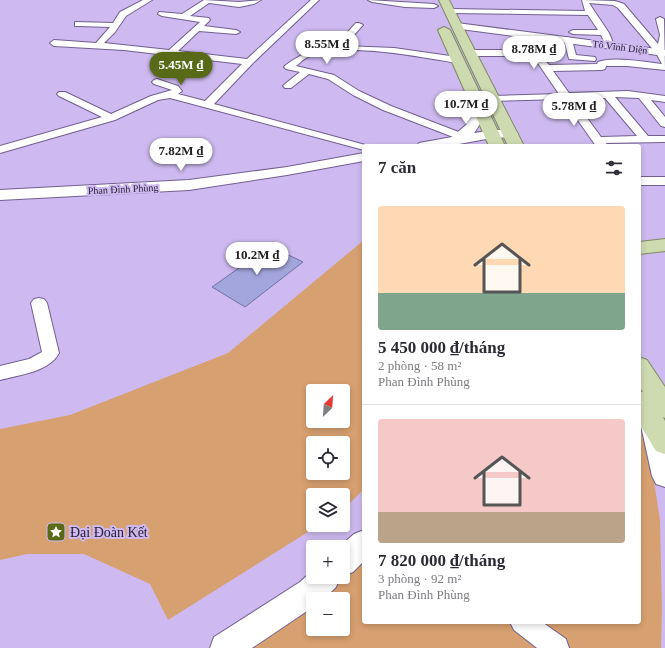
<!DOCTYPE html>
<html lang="vi">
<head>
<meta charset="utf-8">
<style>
  body { margin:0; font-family:"Times New Roman",serif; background:#f2f2f3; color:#2b2b33; height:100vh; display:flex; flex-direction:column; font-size:15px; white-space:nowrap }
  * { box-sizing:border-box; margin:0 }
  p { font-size:13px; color:#7c7c81 }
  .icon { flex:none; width:22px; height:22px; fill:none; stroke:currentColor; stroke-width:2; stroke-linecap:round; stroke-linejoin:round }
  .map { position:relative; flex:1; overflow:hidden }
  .panel { position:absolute; left:362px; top:144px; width:279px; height:480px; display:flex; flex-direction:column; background:#fff; border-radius:4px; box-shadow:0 2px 6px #0003 }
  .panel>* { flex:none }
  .needle { width:26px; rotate:25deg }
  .controls { position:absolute; left:306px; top:384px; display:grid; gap:8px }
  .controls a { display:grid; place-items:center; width:44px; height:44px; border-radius:4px; background:#fff; box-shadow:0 2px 6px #0003; font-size:20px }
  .price { position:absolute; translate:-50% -34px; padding:0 9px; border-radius:14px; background:#fff; color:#222; font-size:13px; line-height:26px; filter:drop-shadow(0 1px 2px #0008) }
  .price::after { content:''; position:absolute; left:50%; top:24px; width:12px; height:9px; margin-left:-6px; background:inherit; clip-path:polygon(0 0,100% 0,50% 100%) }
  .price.active { background:#586a17; color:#fff }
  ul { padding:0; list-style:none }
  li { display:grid; align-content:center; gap:8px; height:212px; padding:0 16px }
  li+li { border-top:1px solid #e1e1e2 }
  li span { display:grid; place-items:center; height:124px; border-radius:4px; color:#555 }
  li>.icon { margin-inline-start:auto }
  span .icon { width:72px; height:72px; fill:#fffc; stroke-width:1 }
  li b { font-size:17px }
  h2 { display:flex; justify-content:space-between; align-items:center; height:48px; padding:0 16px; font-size:17px }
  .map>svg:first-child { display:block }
  .green { fill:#d7a070; fill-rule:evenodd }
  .building { fill:#a3a6dc; stroke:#7072a4 }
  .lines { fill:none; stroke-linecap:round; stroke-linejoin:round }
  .minor-casing { stroke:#725f90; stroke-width:2 }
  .tertiary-casing { stroke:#725f90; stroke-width:2 }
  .primary-casing { stroke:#7e8962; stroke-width:2 }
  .minor { fill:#fff; fill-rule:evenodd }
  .tertiary { fill:#fff; fill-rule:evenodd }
  .primary { fill:#cedab0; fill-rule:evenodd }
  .labels { text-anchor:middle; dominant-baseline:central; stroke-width:4; stroke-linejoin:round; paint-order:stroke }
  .far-street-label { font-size:10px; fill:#282035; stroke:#cebaf0 }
  .near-poi-label { font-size:14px; fill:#282035; stroke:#cebaf0; text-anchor:start }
</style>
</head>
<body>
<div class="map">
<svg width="665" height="648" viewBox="0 0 665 648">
  <rect width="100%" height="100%" fill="#cebaf0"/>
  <path class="green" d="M364,240V489L343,510V495H313V525H319L168,620L150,584L84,554H27L0,560V429L70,415L228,353ZM313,391H343V421H313ZM313,443H343V473H313Z
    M639,426L652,468L660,520L662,612L661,648H239L326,577H343V562L364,543V622H639ZM313,599H343V629H313Z"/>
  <path class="building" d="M270,246L303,262L245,307L212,287Z"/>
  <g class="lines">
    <g class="minor-casing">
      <path id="minor" d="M143,0H152L126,16L115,32L104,43L169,50L200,22L162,16L158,14L159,12L182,14L204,0L239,2L261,0L254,4L239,7L209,3L190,16L209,18L210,20L204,26L236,30L240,32L236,34L199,31L178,51L247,59L311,0H319L252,64L214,104L369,146H364V150L170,98L158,100L115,120L0,153V146L102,117L59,96L57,94L59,92H65L111,114L151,96L172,90L154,84L152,82L154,80L157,79L178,86L182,91L178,94L205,101L242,64L124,50L54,46L50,43L54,40L96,43L110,27L78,26H75V22L113,23L120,12Z
        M368,0L434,4L438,6L434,8L405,7L372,2Z
        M582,0L615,1L624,4L658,44L660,35L656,19L660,17L664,19L665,70L627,66H606L605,69L602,70L553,71L569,93L628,91L665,96V102L651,100L665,117V127L661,126L639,98L615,97L648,136H665V142L606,143L608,146H596L563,99L490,101L489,99L494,96L559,94L533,56H470L466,53L470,50H529L515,34L519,32H522L549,65L597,64L598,62C612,56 646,62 662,64L656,53L618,8L613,5L589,3L609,33L614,45L610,48L607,47L601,35L573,34L569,32L573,30H598L588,15L450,13L446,11L450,9L585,11ZM605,98L637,136L601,137L573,99Z
        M356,23H359L363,25L344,46L394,48L457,57L461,60L457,63C420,57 339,40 306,58C302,60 299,64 296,66L334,75L359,91L391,106L469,136L471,138L469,140H461L383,110L353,95L328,79L309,74L291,88H285L283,86L285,84L300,72L286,69L284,67L286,65C302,53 314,49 334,47Z
        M568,37L572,40L576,55L595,57L596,59L595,61L569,59L564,40Z
        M639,177H665V185H639Z
        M39,298L44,299L47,303L59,353C49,372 19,375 0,380V366L29,359L42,352L31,303L34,299Z
        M510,622H542L566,639L569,648H537L514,630Z"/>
    </g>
    <g class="tertiary-casing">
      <path id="tertiary" d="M457,23L665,50V56L453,28L452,26L453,24Z
        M479,103L483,104L485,107C484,117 480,125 474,133C487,131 502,128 516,131L518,134L516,137L492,138L448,146H417L419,143L452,137L466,125L475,104Z
        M364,153V161L287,175L189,190L0,200V190L189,180L287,167Z
        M653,416L661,419L665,427V487L656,484L652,476L641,426L645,419Z
        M364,530V561L353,572L343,576V547H339L354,534Z
        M313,570V577H340L336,587L324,599H313V607L252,648H210L214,637L300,582Z"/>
    </g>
    <g class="primary-casing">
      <path id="primary" d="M439,0H449L524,146H508Z
        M444,27L450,30L505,146H489L438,30Z
        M665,239V251L639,254V242Z
        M639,357L647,360L665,387V418L663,417L665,421V454L656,451L639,423V391L643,392L639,386Z"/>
    </g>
    <use href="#minor" class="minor"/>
    <use href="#tertiary" class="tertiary"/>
    <use href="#primary" class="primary"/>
  </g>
  <defs>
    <g id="sight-square" transform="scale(1)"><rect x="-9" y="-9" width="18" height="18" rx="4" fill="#586a17" stroke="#cebaf0"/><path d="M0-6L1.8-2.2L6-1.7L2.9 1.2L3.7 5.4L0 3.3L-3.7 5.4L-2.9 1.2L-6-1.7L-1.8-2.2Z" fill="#fff"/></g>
  </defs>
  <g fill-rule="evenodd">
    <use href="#sight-square" x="56" y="532"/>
  </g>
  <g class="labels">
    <g class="far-street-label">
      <text transform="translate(620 47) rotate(7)">Tô Vĩnh Diện</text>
      <text transform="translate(123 189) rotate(-3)">Phan Đình Phùng</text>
    </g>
    <g class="near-poi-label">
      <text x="70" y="532">Đại Đoàn Kết</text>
    </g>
  </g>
</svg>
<div class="controls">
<a><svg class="needle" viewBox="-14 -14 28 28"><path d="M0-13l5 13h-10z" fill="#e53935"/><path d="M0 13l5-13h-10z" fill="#7c7c81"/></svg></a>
<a><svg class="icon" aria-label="locate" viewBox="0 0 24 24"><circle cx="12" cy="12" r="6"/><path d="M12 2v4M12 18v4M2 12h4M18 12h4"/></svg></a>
<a><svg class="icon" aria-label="layers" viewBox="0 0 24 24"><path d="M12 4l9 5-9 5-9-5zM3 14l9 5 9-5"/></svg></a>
<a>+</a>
<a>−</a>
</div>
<b class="price" style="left:327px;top:65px">8.55M ₫</b>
<b class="price" style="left:534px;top:70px">8.78M ₫</b>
<b class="price active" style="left:181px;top:86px">5.45M ₫</b>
<b class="price" style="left:466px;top:125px">10.7M ₫</b>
<b class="price" style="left:574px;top:127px">5.78M ₫</b>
<b class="price" style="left:181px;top:172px">7.82M ₫</b>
<b class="price" style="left:257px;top:276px">10.2M ₫</b>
<section class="panel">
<h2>7 căn<svg class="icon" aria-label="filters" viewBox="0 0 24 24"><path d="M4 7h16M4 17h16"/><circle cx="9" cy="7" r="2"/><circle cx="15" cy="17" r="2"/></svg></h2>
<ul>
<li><span style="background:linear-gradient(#ffd9b3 70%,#7fa58c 0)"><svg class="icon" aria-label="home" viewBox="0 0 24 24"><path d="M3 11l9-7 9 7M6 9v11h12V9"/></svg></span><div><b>5 450 000 ₫/tháng</b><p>2 phòng · 58 m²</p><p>Phan Đình Phùng</p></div></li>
<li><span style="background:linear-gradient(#f6c9c9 75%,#b9a48a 0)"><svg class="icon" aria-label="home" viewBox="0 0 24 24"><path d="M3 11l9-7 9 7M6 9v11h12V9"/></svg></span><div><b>7 820 000 ₫/tháng</b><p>3 phòng · 92 m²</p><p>Phan Đình Phùng</p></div></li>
</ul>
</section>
</div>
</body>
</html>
